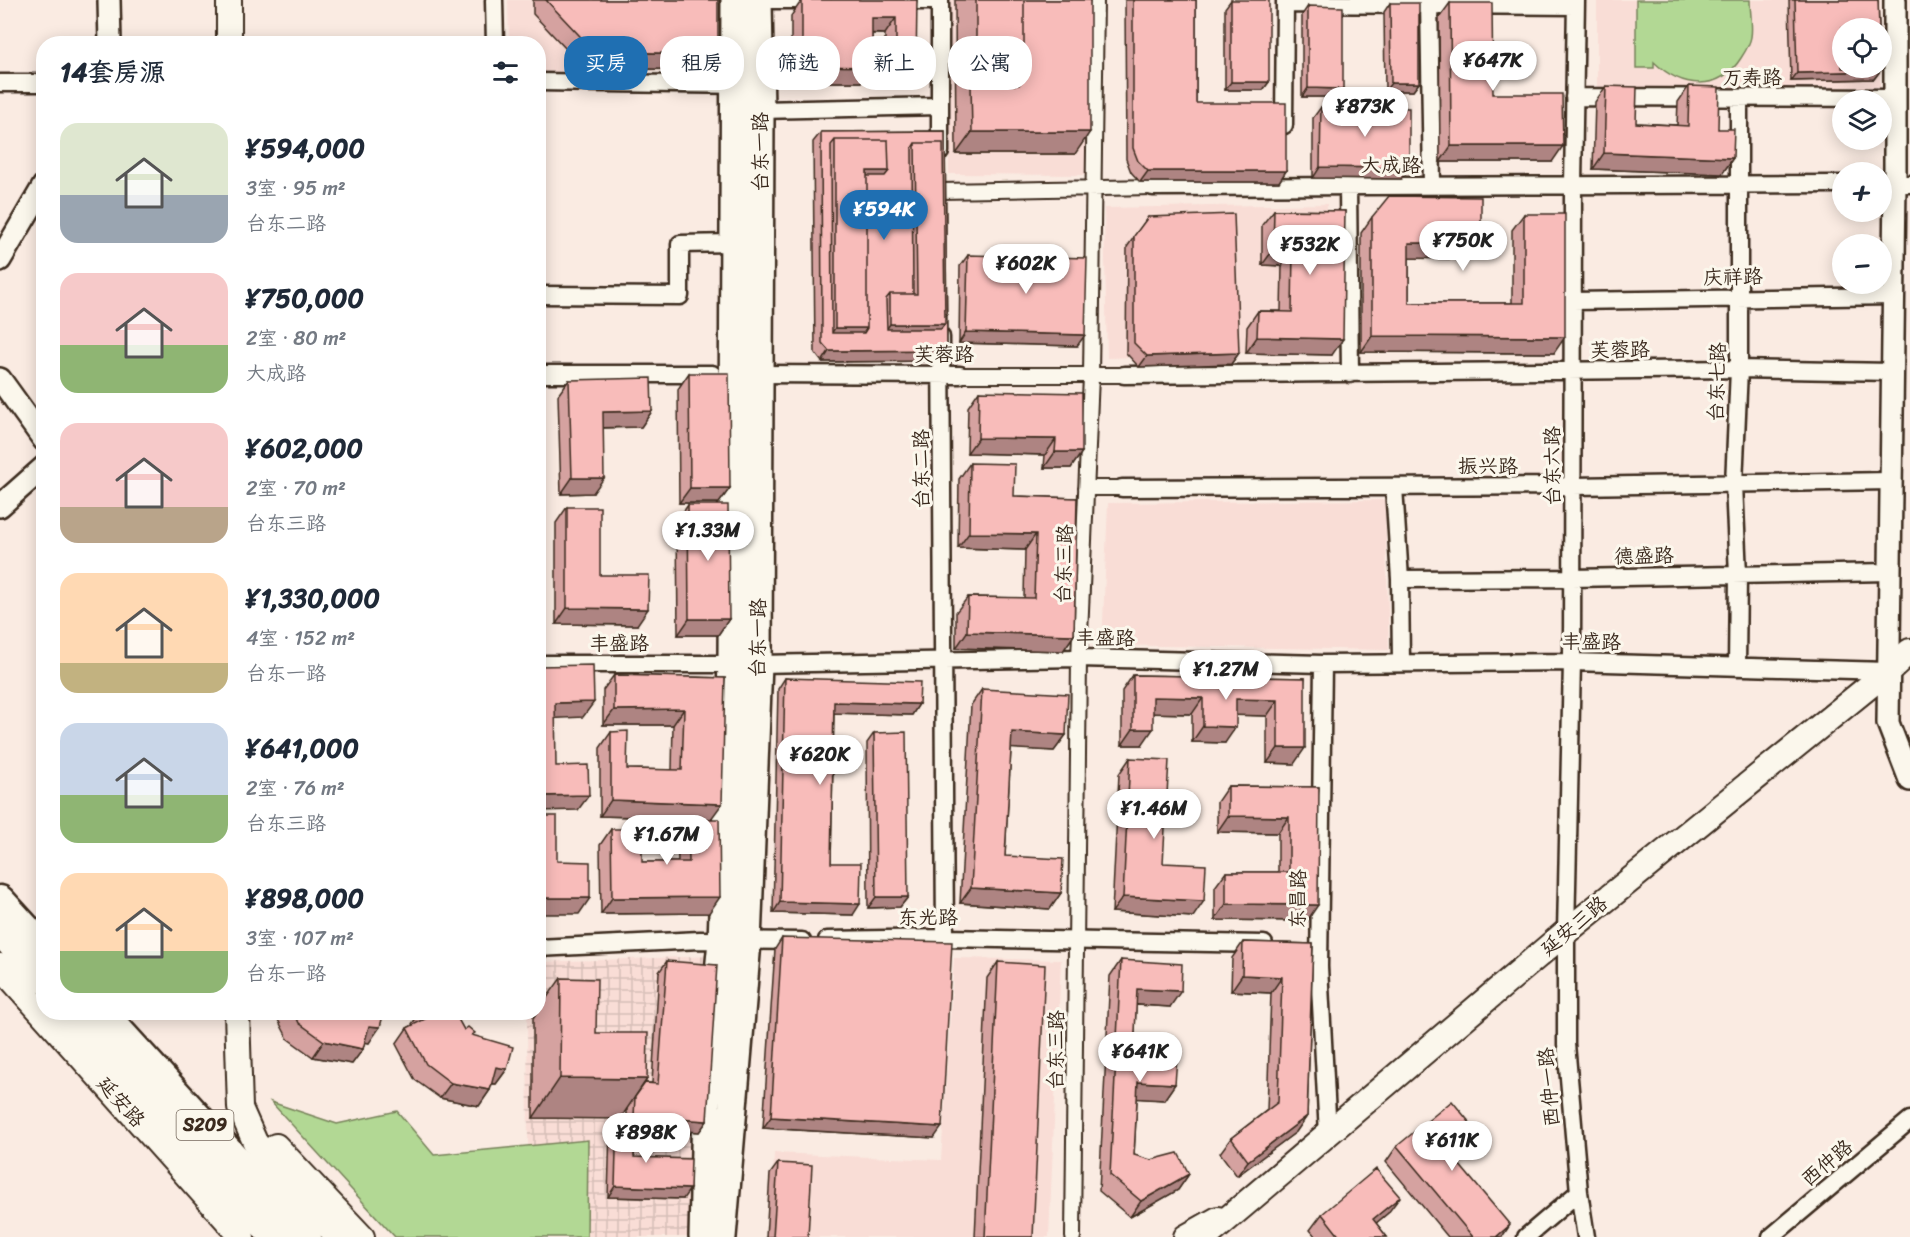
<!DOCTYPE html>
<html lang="zh">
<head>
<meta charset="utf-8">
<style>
  body { margin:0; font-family:Sriracha,"LXGW WenKai TC",sans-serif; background:#f6f6f7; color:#1f2937; height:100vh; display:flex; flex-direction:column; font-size:22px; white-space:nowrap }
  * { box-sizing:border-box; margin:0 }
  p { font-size:20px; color:#747a83 }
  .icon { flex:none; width:33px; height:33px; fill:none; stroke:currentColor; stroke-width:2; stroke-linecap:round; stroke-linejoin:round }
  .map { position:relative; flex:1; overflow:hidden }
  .sheet { position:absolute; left:36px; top:36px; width:510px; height:984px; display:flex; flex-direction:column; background:#fff; border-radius:24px; box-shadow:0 3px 15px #0003 }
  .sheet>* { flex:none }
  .hud { position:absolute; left:564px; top:36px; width:570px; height:54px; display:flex; gap:12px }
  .tools { position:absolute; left:1832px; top:18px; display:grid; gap:12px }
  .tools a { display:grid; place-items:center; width:60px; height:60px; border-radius:50%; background:#fff; box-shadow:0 3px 15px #0003; font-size:30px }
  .price { position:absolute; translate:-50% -51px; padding:0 14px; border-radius:21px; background:#fff; color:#222; font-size:20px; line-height:39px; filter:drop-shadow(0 2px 3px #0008) }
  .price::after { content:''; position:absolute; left:50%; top:36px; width:18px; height:14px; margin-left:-9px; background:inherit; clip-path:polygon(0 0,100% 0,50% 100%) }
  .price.active { background:#1f6fb2; color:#fff }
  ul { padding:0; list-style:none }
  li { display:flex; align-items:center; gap:18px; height:150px; padding:0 24px }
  li span { display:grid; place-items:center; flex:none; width:168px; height:120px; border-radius:18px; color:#555 }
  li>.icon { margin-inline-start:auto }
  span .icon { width:72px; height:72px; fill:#fffc; stroke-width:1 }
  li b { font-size:26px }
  h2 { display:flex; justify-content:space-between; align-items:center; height:72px; padding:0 24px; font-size:26px }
  .chip { padding:0 21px; border-radius:24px; background:#fff; box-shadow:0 3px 15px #0003; font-size:21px; line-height:54px }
  .chip.active { background:#1f6fb2; color:#fff }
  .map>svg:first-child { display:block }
  .built { fill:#f9ddd6 }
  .industrial { fill:url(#industrial-grid) }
  .park { fill:#b2d894; stroke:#768159; stroke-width:1.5 }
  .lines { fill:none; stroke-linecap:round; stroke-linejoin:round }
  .pedestrian-casing { stroke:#3b2a1e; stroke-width:18 }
  .minor-casing { stroke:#3b2a1e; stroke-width:21 }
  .tertiary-casing { stroke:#3b2a1e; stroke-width:26 }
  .secondary-casing { stroke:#3b2a1e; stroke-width:28 }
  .primary-casing { stroke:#3b2a1e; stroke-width:32 }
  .trunk-casing { stroke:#3b2a1e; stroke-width:33 }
  .pedestrian { stroke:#fbf7ec; stroke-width:14 }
  .minor { stroke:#fbf7ec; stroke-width:16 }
  .tertiary { stroke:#fbf7ec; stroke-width:21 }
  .secondary { stroke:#fbf7ec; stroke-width:24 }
  .primary { stroke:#fbf7ec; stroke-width:27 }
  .trunk { stroke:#fbf7ec; stroke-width:28 }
  .wall { fill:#d5a2a0; stroke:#3b2a1e; stroke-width:1.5; fill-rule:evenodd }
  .shaded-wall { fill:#ae8482; stroke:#3b2a1e; stroke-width:1.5 }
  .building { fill:#f8bcba; stroke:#3b2a1e; stroke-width:1.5; fill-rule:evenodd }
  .labels { text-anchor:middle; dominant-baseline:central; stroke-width:6; stroke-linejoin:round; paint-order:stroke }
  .shield { fill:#fbf7ec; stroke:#75685c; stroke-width:1.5 }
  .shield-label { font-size:18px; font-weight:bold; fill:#3b2a1e }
  .street-label { font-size:20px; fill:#3b2a1e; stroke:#fbf7ec }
</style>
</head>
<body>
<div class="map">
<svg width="1910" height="1237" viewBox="0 0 1910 1237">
  <defs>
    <pattern id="industrial-grid" width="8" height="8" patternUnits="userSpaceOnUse" patternTransform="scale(1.5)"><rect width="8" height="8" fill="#f9ddd6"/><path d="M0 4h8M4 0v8" fill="none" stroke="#d6beb7"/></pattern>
  </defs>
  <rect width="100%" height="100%" fill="#faebe2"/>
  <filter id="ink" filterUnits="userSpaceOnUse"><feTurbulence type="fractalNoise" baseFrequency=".0167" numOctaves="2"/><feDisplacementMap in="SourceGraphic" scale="12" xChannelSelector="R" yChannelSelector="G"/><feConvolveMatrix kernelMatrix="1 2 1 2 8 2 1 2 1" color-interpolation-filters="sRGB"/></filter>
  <g filter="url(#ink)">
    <path class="built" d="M508,0H714L715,70L539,72L538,44L509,43Z
      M949,0H1089L1085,175L949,174Z
      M1597,0H1880V28H1842V68H1880V87H1597Z
      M1327,204L1332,355L1246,353L1107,358L1104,208Z
      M1385,500L1389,650L1102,645L1108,503Z
      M954,958L1061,960L1049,1237H770L774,1153L941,1160Z"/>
    <path class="industrial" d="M713,956L695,1237H587L588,1140L528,1146L527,1013L538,1012L539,962Z"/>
    <path class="park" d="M1636,0H1750C1750,12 1753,26 1751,37C1750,44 1745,52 1741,58C1719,93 1681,88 1654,62V68H1636Z
      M271,1102L337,1124L397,1111L434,1155L588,1140L587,1237H395Z"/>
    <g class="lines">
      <g class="pedestrian-casing">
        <path id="pedestrian" d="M940,191L1153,187
          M960,375H1124
          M1086,488H1122
          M1073,1237L1079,658L1091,376L1096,0"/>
      </g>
      <g class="minor-casing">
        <path id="minor" d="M494,0L495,44
          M758,0H822
          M940,0V152
          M1429,0L1432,185
          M1576,0L1573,185L1572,662L1566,932V1044L1579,1192L1586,1237
          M896,1H940
          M1285,4L1575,6
          M538,82L744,85
          M0,83H44
          M1574,97L1895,98
          M760,110L940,106
          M1284,125L1285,0
          M1881,184H1910
          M1348,186L1350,374
          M1153,187L1842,184
          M538,295L680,296V244L734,243
          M1573,301L1893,296
          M941,337L945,938
          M538,374H712
          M752,374L960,375
          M1124,375L1739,369L1892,372
          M1394,487L1400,579L1401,662
          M1122,488L1573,486L1890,481
          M1400,579L1572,578L1889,572
          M538,664H758L1079,658L1323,664L1572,662L1888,671
          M1323,664L1319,967L1328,1134
          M1737,667L1738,575L1734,484L1739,369V98
          M827,940L945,938L1264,944
          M538,948L700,940L802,941
          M1526,1237L1579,1192
          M1771,1237L1910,1120"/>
      </g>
      <g class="tertiary-casing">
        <path id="tertiary" d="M109,0L110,44
          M1895,0V184L1888,723L1910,780
          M0,260L44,185
          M0,379L44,440
          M0,506L44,467"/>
      </g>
      <g class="secondary-casing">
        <path id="secondary" d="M229,0V44
          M0,966L242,1237
          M237,1012L240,1108L255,1142L273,1166L338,1237
          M276,1146L362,1237
          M1186,1237L1218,1219
          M1206,1237L1566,932L1888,671L1910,651"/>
      </g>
      <g class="primary-casing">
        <path id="primary" d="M703,1237L706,1105L722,941L732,664L735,0
          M722,1237L747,942L758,664L760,110L758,0"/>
      </g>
      <g class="trunk-casing">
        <path id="trunk" d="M0,900L44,948
          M0,931L44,979
          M73,1012L275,1237
          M102,1012L307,1237"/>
      </g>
      <use href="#pedestrian" class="pedestrian"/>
      <use href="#minor" class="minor"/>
      <use href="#tertiary" class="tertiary"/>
      <use href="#secondary" class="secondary"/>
      <use href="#primary" class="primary"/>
      <use href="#trunk" class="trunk"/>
    </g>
    <path class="wall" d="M533,0H718L707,70L584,68L533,14Z
      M802,0H917L905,83H885V34H872V67L861,82H799L794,80L791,74V16Z
      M955,0H1090L1075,154H956Z
      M1125,0H1196V103L1286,171L1279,182H1140L1131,172L1126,159Z
      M1231,0L1269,82L1263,90H1225V8Z
      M1789,0H1878L1880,71L1874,79L1791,81Z
      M1390,3L1419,83L1413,91H1385L1384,12Z
      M1450,3L1493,94L1552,162H1440L1439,18Z
      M1308,6L1343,89L1337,97H1302V15Z
      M1606,86L1636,123L1677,125L1678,102L1689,86L1718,129L1733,158L1722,174L1593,169L1595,102Z
      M1321,107L1401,179L1313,178V118Z
      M945,131L947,350L939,361L822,362L815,353L813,142L821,132Z
      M1274,210L1345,211L1332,355L1246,353L1247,327L1258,311H1281L1282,266L1262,265V225Z
      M1524,214L1554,353L1361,352V233L1372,217L1481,243L1470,259L1409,258V303H1512V230Z
      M1148,217L1239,353L1231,364L1139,367L1126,353L1127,247Z
      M968,255L1077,346L959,343L960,266Z
      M689,373L730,488L719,503H679L678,389Z
      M569,380L652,411L641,427L603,428L593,493L561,494L558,395Z
      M979,391L1082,452L1071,468H1044L1045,455L967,453L968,407Z
      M970,463L1014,496L1077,498L1074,635L1063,651L956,648V612L968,597L1024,598L1025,550L958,548L959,479Z
      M688,505L729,619L718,635H678L677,521Z
      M567,507L600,575L637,625L556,624V523Z
      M614,675L725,678L711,819L709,913L601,914L600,845L611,829L642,862H678L677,835L688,819H700L600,816V748L611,732L627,769L672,770L673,725H603V690Z
      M1133,675L1305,678L1294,764L1267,763V716L1236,715L1225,743L1192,742V714L1153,713L1142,745H1122V691Z
      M785,678L919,704L912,715L834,713L831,863L853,915L773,913L778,689Z
      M982,689L1066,735L1054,751L1011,748L1005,856L1061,893L1050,909L960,903L971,705Z
      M874,733L908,897L900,907L868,908L867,743Z
      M1130,758L1163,863L1193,917L1112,912L1119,774Z
      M1228,786L1319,787L1307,921L1215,920V887L1226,872H1278V833L1217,832V802Z
      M782,938L934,1138L763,1128L775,949Z
      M1243,942L1313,944L1307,1116L1296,1132L1237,1176L1220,1153L1231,1138L1267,1110L1271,993L1231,991L1232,958Z
      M1121,960L1170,1007L1136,1005L1134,1054L1175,1084L1164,1100L1137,1098L1134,1155L1189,1174L1178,1190L1130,1217L1099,1191L1110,976Z
      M667,961L707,1121L699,1132L635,1127L634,1157L683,1199L608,1197L610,1128L617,1118H533V1018L537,1012H538V1010L561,978L596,1033L647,1079L645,1083H652L659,972ZM627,1108V1118H621Z
      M998,962L1033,1237H975L987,978Z
      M274,1012H384L369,1043L364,1042L363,1049L352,1064L313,1057L288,1039Z
      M420,1012H454L464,1030L473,1036L507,1069L496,1084H492L490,1090L479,1106L440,1098L415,1080L396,1044L407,1028L413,1025L412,1024Z
      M1464,1145L1452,1155L1502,1237H1448L1386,1162L1397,1146Z
      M778,1163L808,1237H766L770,1174Z
      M1388,1213L1376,1223L1387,1237H1316L1310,1230L1322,1214Z"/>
    <path class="shaded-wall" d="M872,18H896L885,34L861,33Z
      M595,52L718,54L707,70L584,68Z
      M805,64L872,67L861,82H799L794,80Z
      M896,67H916L905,83H885Z
      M1880,71L1874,79L1791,81L1797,73Z
      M976,78H1024L1004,107L971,85Z
      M1231,82H1269L1263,90H1225Z
      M1391,83H1419L1413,91H1385Z
      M1308,88L1343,89L1337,97H1302Z
      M972,132H1090L1075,154H956Z
      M1451,146H1563L1552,162H1440Z
      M1604,153L1733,158L1722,174L1593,169Z
      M1320,167L1409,168L1401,179L1313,178Z
      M867,171H889L878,187H864Z
      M1148,171H1286L1279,182H1140Z
      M1409,243H1481L1470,259L1398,258Z
      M1273,250H1293L1282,266L1262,265Z
      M890,324H945L934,339L879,340Z
      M835,328H867L856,344H824Z
      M966,332L1085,335L1077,346L959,343Z
      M1372,336L1565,337L1554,353L1361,352Z
      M1257,337L1343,339L1332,355L1246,353Z
      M947,350L939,361L822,362L829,351Z
      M1239,353L1231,364L1139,367L1147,356Z
      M652,411L641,427L591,428L603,412Z
      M978,438L1056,439L1045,455L967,453Z
      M1055,452H1082L1071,468H1044Z
      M572,478H604L593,493L561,494Z
      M690,488H730L719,503H679Z
      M969,533L1036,534L1025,550L958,548Z
      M567,608L648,609L637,625L556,624Z
      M689,619H729L718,635H678Z
      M967,632L1074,635L1063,651L956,648Z
      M1153,697L1203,698L1192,714L1142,713Z
      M1236,699L1278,700L1267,716L1225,715Z
      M594,702L583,717L544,719L555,703Z
      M834,702L919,704L912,715L827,713Z
      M684,709L673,725H603L614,710Z
      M1203,726L1236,727L1225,743L1192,742Z
      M1133,729H1153L1142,745H1122Z
      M1012,732L1066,735L1054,751L1001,748Z
      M1278,748H1305L1294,764L1267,763Z
      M589,795L578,810L538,811V796Z
      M611,800L722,804L711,819L600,816Z
      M1228,816L1289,817L1278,833L1217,832Z
      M971,888L1061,893L1050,909L960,903Z
      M720,897L709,913L601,914L612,898Z
      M876,897H908L900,907L868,908Z
      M1123,897L1204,901L1193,917L1112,912Z
      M538,898H590L579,914H538Z
      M780,902L860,904L853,915L773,913Z
      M1226,904L1318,905L1307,921L1215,920Z
      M1242,975L1282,977L1271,993L1231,991Z
      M1137,989L1181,991L1170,1007L1126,1004Z
      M369,1026L380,1027L369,1043L358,1041Z
      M324,1041L363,1049L352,1064L313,1057Z
      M496,1067L507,1069L496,1084L485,1083Z
      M560,1078L647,1079L620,1119L533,1118Z
      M1138,1082L1175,1084L1164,1100L1127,1098Z
      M451,1083L490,1090L479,1106L440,1098Z
      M634,1116L707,1121L699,1132L626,1127Z
      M1307,1116L1296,1132L1237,1176L1248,1161Z
      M771,1117L942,1127L934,1138L763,1128Z
      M1475,1129L1464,1145L1437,1167L1448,1151Z
      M1189,1174L1178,1190L1130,1217L1141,1201Z
      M615,1186L690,1189L683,1199L608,1197Z
      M1400,1197L1388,1213L1362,1235L1373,1219Z
      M1510,1225L1502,1237H1496Z"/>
    <path class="building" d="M546,0H718V54L595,52Z
      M802,0H917L916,67H896V18H872V67L810,66L805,64L802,59Z
      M976,0H1024V78H976Z
      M1024,0H1090V132H972L971,85H1019L1024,78Z
      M1133,0H1196V103H1286V171H1148L1138,161L1133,148Z
      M1231,0H1269V82H1231Z
      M1795,0H1878L1879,28H1842V68H1879L1880,71L1797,73Z
      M1390,3H1419V83H1391Z
      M1450,3H1492L1493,94H1562L1563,146H1451Z
      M1308,6L1343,7V89L1308,88Z
      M1606,86L1637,87L1636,123L1688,126L1689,86L1719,87L1718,129H1734L1733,158L1604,153Z
      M1321,107L1409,108V168L1320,167Z
      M945,131L947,350L829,351L822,343L821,132ZM835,140H888L889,171L885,176H867V328L864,333H832L831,145ZM915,143H943L945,324L941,329H887L886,299L890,294H913L912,148Z
      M835,140H888L889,171H867V328H835Z
      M915,143H943L945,324H890V294H917Z
      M1389,196L1481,197V243H1409V303H1524V214H1565V337L1372,336V217Z
      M1274,210L1345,211L1343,339L1257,337L1258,311L1292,312L1293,250H1273Z
      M1234,214L1239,353L1147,356L1134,343V236L1148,217Z
      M968,255L1087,258L1085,335L966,332Z
      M689,373H729L730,488H690Z
      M651,378L652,411L603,412L604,478H572L569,380Z
      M979,391L1082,393V452H1055L1056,439L978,438Z
      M970,463L1015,464L1014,496L1077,498L1074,635L967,632L968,597L1034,598L1036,534L969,533Z
      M688,505H728L729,619H689Z
      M567,507H600V575H649L648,609L567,608Z
      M593,665L594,702L555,703L556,766L588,765L589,795L538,796V666Z
      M614,675L725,678L722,804L611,800V732L628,731L627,769L682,770L684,709L614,710Z
      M1133,675L1305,678V748H1278V700L1236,699V727L1203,726V698L1153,697V729H1133Z
      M785,678L920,682L919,704L834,702L831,863H861L860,904L780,902Z
      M982,689L1068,694L1066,735L1012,732L1005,856L1063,859L1061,893L971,888Z
      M906,732L908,897H876L874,733Z
      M1130,758L1169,760L1163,863L1206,865L1204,901L1123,897Z
      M1228,786L1319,787L1318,905L1226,904V872H1289V817L1228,816Z
      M538,816H557V861L590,862V898H538Z
      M688,819H719L720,897L612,898L611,829H642V862H689Z
      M782,938L952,942L942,1127L771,1117Z
      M1243,942L1313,944L1307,1116L1248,1161L1231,1138L1278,1102L1282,977L1242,975Z
      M1121,960L1182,964L1181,991L1137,989L1134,1054L1177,1057L1175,1084L1138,1082L1134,1155L1151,1160L1178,1153L1189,1174L1141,1201L1110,1175Z
      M667,961L717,965L707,1121L634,1116L635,1097L645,1083L658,1084Z
      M998,962L1045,965L1033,1237H985Z
      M561,978L597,979L596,1033H648L647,1079L560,1078Z
      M294,1012H384L380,1027L369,1026L363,1049L324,1041L299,1023Z
      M426,1012H454L464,1030L468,1027L475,1033L472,1035L513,1047L507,1069L496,1067L490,1090L451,1083L426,1064L407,1028L429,1017Z
      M1452,1101L1475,1129L1448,1151L1510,1225L1496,1237H1473L1397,1146Z
      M617,1117L635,1118L634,1157L691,1159L690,1189L615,1186Z
      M778,1163L812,1165L808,1237H773Z
      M1376,1169L1400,1197L1373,1219L1387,1237H1340L1322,1214Z"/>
  </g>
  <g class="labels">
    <rect class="shield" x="176.5" y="1110" width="57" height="30" rx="4.5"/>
    <g class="shield-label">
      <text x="205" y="1125">S209</text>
    </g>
    <g class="street-label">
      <text x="1752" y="77">万寿路</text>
      <text transform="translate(760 152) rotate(-90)">台东一路</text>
      <text x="1391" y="165">大成路</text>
      <text transform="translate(1733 277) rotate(-1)">庆祥路</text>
      <text transform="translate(1620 350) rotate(-1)">芙蓉路</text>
      <text x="944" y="354">芙蓉路</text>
      <text transform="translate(1717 382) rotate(-88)">台东七路</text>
      <text x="1488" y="466">振兴路</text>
      <text transform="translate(1552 466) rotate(-90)">台东六路</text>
      <text transform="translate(921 469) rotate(-90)">台东二路</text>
      <text transform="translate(1644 556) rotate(-1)">德盛路</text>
      <text transform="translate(1064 564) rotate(-88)">台东三路</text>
      <text transform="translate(758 638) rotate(-89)">台东一路</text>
      <text transform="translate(1105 638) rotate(1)">丰盛路</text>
      <text transform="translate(1591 642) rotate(1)">丰盛路</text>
      <text x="619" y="643">丰盛路</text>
      <text transform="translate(1298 899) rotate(-89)">东昌路</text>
      <text x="928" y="917">东光路</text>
      <text transform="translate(1574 926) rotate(-40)">延安三路</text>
      <text transform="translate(1056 1050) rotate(-89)">台东三路</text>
      <text transform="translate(1549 1087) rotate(-95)">西仲一路</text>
      <text transform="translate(121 1102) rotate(48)">延安路</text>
      <text transform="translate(1827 1163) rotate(-40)">西仲路</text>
    </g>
  </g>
</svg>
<div class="tools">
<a><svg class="icon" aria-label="locate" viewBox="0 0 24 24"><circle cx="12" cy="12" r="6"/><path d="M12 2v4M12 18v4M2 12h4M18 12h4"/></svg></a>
<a><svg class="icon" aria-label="layers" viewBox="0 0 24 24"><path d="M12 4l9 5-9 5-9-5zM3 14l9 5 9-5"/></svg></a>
<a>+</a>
<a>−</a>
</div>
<b class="price" style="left:1493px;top:92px">¥647K</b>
<b class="price" style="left:1365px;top:138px">¥873K</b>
<b class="price active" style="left:884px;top:241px">¥594K</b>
<b class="price" style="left:1463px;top:272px">¥750K</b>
<b class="price" style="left:1310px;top:276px">¥532K</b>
<b class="price" style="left:1026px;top:295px">¥602K</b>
<b class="price" style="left:708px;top:562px">¥1.33M</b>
<b class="price" style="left:1226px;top:701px">¥1.27M</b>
<b class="price" style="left:820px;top:786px">¥620K</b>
<b class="price" style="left:1154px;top:840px">¥1.46M</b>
<b class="price" style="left:667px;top:866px">¥1.67M</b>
<b class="price" style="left:1140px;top:1083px">¥641K</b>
<b class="price" style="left:646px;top:1164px">¥898K</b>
<b class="price" style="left:1452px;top:1172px">¥611K</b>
<div class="hud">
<a class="chip active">买房</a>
<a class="chip">租房</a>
<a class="chip">筛选</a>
<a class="chip">新上</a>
<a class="chip">公寓</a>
</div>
<section class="sheet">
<h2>14套房源<svg class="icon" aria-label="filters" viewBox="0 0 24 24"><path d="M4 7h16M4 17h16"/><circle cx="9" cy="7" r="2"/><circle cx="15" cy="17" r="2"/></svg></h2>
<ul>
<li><span style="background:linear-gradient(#dfe7d0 60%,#9aa5b1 0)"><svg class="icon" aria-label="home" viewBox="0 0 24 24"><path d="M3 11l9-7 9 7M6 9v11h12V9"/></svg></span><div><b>¥594,000</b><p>3室 · 95 m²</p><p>台东二路</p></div></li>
<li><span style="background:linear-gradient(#f6c9c9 60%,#8fb573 0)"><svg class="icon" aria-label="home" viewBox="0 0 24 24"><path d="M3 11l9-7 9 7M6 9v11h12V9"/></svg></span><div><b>¥750,000</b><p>2室 · 80 m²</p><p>大成路</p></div></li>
<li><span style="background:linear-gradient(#f6c9c9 70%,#b9a48a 0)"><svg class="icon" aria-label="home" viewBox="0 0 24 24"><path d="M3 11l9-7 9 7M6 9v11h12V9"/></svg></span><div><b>¥602,000</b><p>2室 · 70 m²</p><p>台东三路</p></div></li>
<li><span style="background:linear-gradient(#ffd9b3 75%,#c2b280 0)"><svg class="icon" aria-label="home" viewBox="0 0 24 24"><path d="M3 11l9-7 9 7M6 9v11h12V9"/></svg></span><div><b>¥1,330,000</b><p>4室 · 152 m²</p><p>台东一路</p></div></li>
<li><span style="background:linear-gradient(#c9d6e8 60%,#8fb573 0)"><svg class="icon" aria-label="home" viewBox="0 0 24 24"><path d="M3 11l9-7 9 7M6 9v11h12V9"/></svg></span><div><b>¥641,000</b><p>2室 · 76 m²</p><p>台东三路</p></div></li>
<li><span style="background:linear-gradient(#ffd9b3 65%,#8fb573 0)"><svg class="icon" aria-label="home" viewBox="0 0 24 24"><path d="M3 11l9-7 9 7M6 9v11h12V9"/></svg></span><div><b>¥898,000</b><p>3室 · 107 m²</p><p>台东一路</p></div></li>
</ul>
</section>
</div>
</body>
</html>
